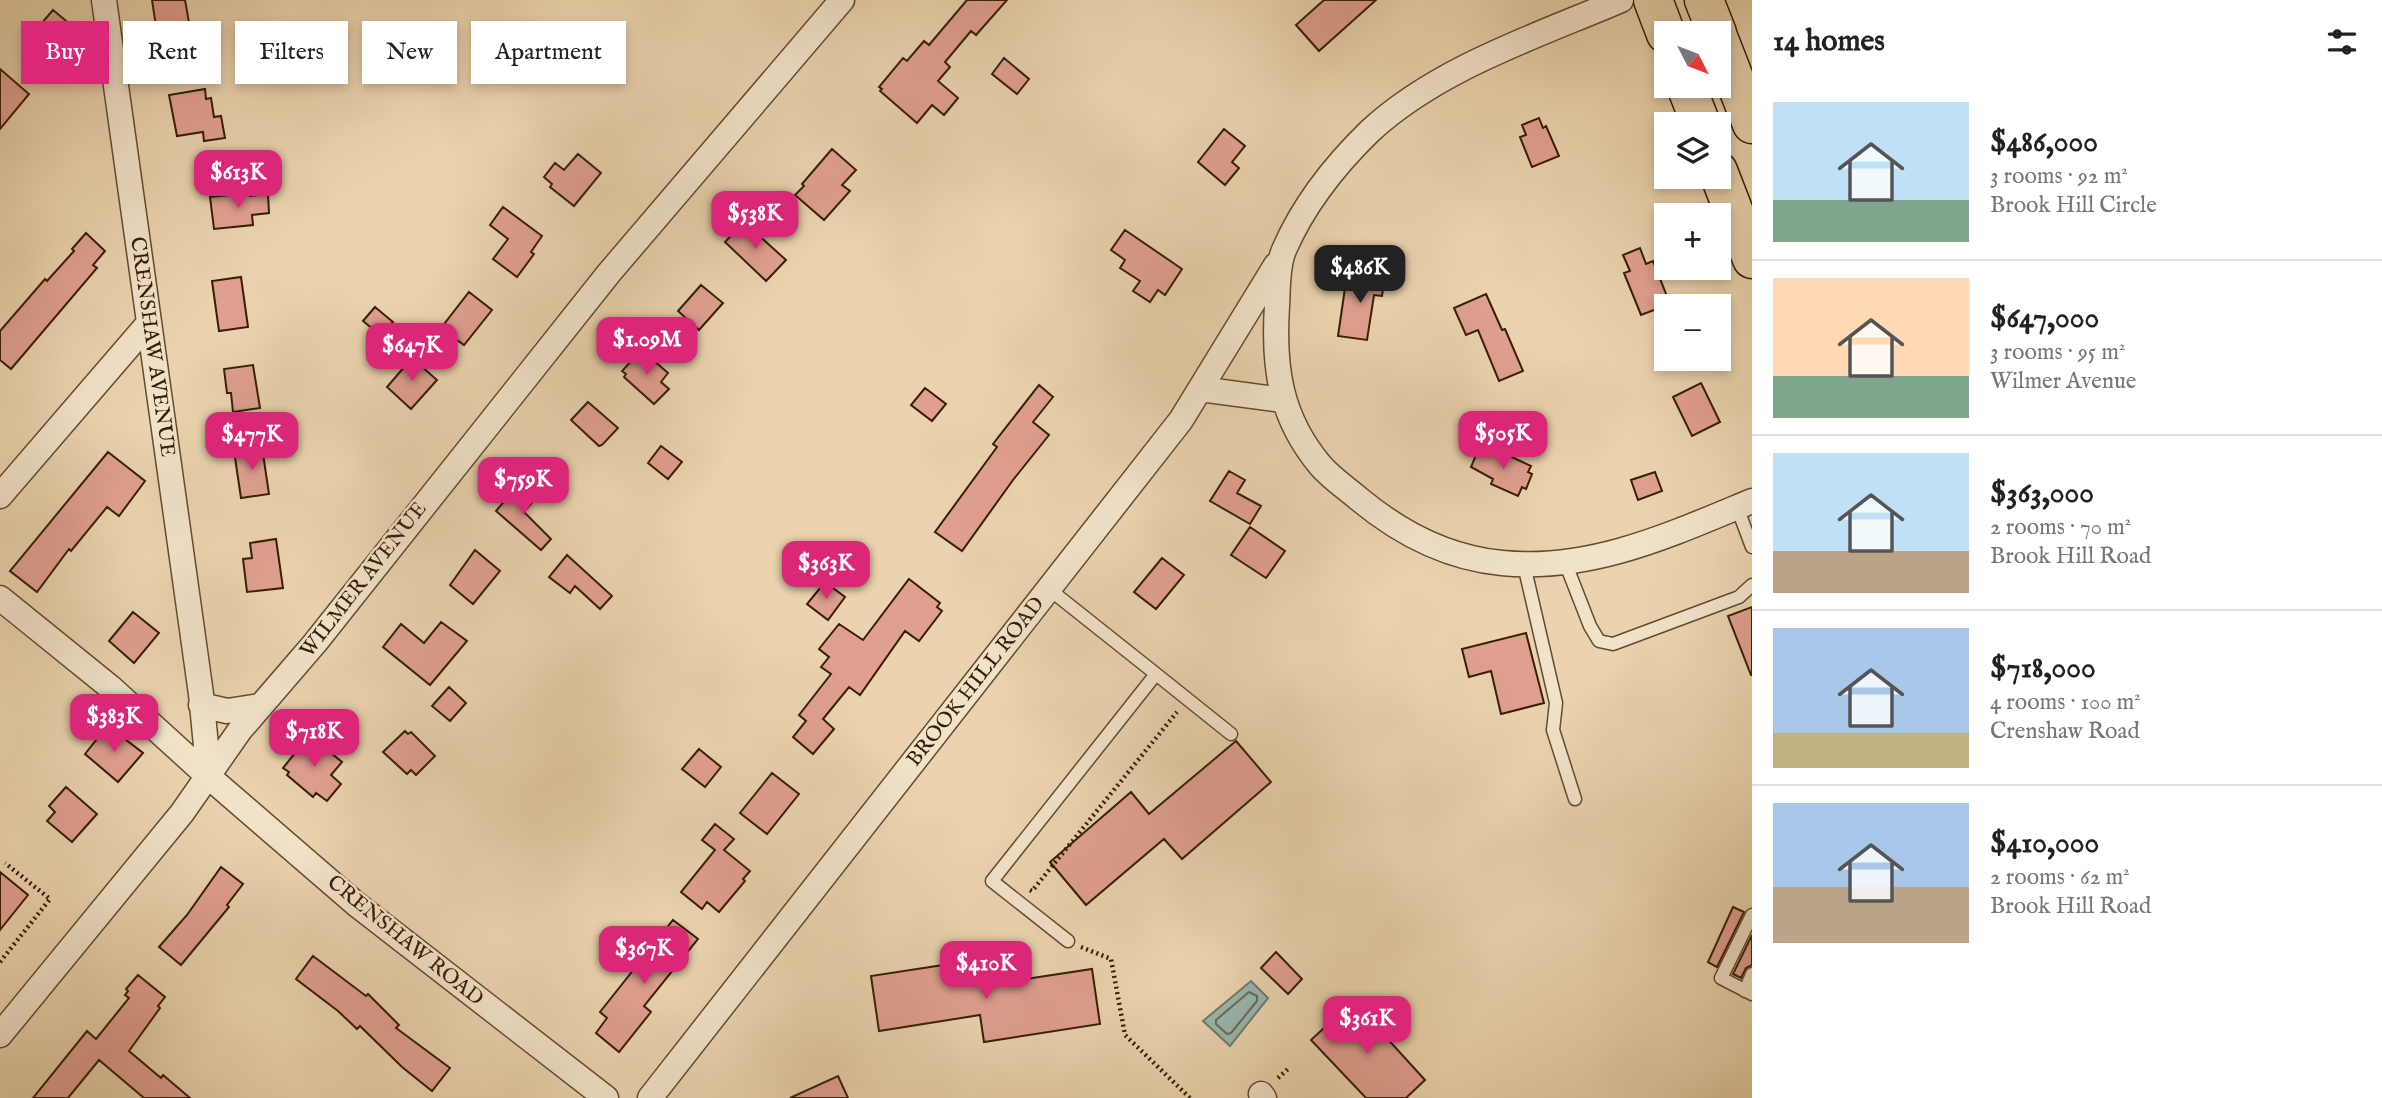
<!DOCTYPE html>
<html lang="en">
<head>
<meta charset="utf-8">
<style>
  body { margin:0; font-family:"IM FELL English",serif; background:#f2f2f2; color:#222; height:100vh; display:flex; flex-direction:column; font-size:26px; white-space:nowrap }
  * { box-sizing:border-box; margin:0 }
  p { font-size:23px; color:#767676 }
  .icon { flex:none; width:38px; height:38px; fill:none; stroke:currentColor; stroke-width:2; stroke-linecap:round; stroke-linejoin:round }
  .map { position:relative; flex:1; overflow:hidden }
  .drawer { display:flex; flex-direction:column; background:#fff; width:630px }
  .drawer>* { flex:none }
  .banner { position:absolute; left:21px; top:21px; width:665px; height:63px; display:flex; gap:14px }
  .needle { width:46px; rotate:132deg }
  .fabs { position:absolute; left:1654px; top:21px; display:grid; gap:14px }
  .fabs a { display:grid; place-items:center; width:77px; height:77px; border-radius:0px; background:#fff; box-shadow:0 4px 10px #0003; font-size:35px }
  .price { position:absolute; translate:-50% -60px; padding:0 16px; border-radius:14px; background:#db2777; color:#fff; font-size:23px; line-height:46px; filter:drop-shadow(0 2px 4px #0008) }
  .price::after { content:''; position:absolute; left:50%; top:42px; width:21px; height:16px; margin-left:-10px; background:inherit; clip-path:polygon(0 0,100% 0,50% 100%) }
  .price.active { background:#222; color:#fff }
  ul { padding:0; list-style:none }
  li { display:flex; align-items:center; gap:21px; height:175px; padding:0 21px }
  li+li { border-top:2px solid #e0e0e0 }
  li span { display:grid; place-items:center; flex:none; width:196px; height:140px; border-radius:0px; color:#555 }
  li>.icon { margin-inline-start:auto }
  span .icon { width:84px; height:84px; fill:#fffc; stroke-width:1 }
  li b { font-size:30px }
  h2 { display:flex; justify-content:space-between; align-items:center; height:84px; padding:0 21px; font-size:30px }
  .pill { padding:0 24px; border-radius:0px; background:#fff; box-shadow:0 4px 10px #0003; font-size:24px; line-height:63px }
  .pill.active { background:#db2777; color:#fff }
  main { display:flex; flex:1; min-height:0 }
  .map>svg:first-child { display:block }
  .water { fill:#98b7af; stroke:#717a6b; stroke-width:2 }
  .lines { fill:none; stroke-linecap:round; stroke-linejoin:round }
  .shore { stroke:#686a5a; stroke-width:2 }
  .building { fill:#e0a090; stroke:#371e04; stroke-width:2 }
  .lane-casing { stroke:#644b2e; stroke-width:15 }
  .street-casing { stroke:#644b2e; stroke-width:27 }
  .primary-casing { stroke:#371e04; stroke-width:41 }
  .path { stroke:#371e04; stroke-width:4.5; stroke-dasharray:2 3.5; stroke-linecap:butt }
  .lane { stroke:#f1e2ca; stroke-width:12 }
  .street { stroke:#f1e2ca; stroke-width:24 }
  .primary { stroke:#ead3ae; stroke-width:38 }
  .labels { text-anchor:middle; dominant-baseline:central; stroke-width:5; stroke-linejoin:round; paint-order:stroke }
  .street-label { font-size:21px; fill:#371e04; stroke:#f1e2ca }
</style>
</head>
<body>
<main>
<div class="map">
<svg width="1752" height="1098" viewBox="0 0 1752 1098">
  <rect width="100%" height="100%" fill="#ead3ae"/>
  <filter id="stains"><feTurbulence type="fractalNoise" baseFrequency=".00286" numOctaves="4"/><feColorMatrix values="0 0 0 0 .2 0 0 0 0 .09 0 0 0 0 .02 0 0 0 .5 -.17"/></filter>
  <radialGradient id="worn" r=".72"><stop offset=".6" stop-color="#630" stop-opacity="0"/><stop offset="1" stop-color="#630" stop-opacity=".3"/></radialGradient>
  <path class="water" d="M1251,981L1268,998L1230,1046L1203,1021Z"/>
  <g class="lines">
    <path class="shore" d="M1249,992L1257,996V1001L1231,1033L1227,1034L1216,1024V1020Z"/>
  </g>
  <path class="building" d="M152,0H185L190,28L157,33Z
    M967,0H1007L976,35L971,31L945,62L950,67L938,81L958,98L944,115L932,105L917,123L880,91L882,89L879,87L903,58L907,61L924,41L929,45Z
    M1324,0H1376L1319,51L1296,25Z
    M53,10L77,30L72,35L78,40L72,47L78,52L62,70L50,61L48,64L24,44Z
    M1004,58L1029,79L1017,94L992,74Z
    M0,69L29,94L0,129Z
    M205,89L206,99L211,98L214,117L221,116L225,138L204,141L203,132L177,136L169,95Z
    M1539,118L1543,128L1546,126L1559,156L1532,167L1520,137L1526,135L1522,125Z
    M1224,129L1245,146L1232,162L1239,168L1225,185L1198,162Z
    M832,149L856,170L842,185L850,191L824,220L795,195L804,186L802,184Z
    M578,154L601,173L574,206L550,187L552,184L544,177L555,163L564,170Z
    M250,193V196L268,194L269,213L252,215L253,225L214,229L210,197Z
    M503,207L542,236L531,252L534,254L517,277L493,259L508,239L490,225Z
    M744,222L786,260L766,281L725,242Z
    M1125,230L1182,269L1165,295L1158,290L1150,302L1133,291L1140,281L1120,268L1125,260L1111,250Z
    M86,233L105,251L93,265L97,268L11,369L0,360V331L45,279L47,281L74,251L72,249Z
    M1640,248L1646,264L1653,261L1670,304L1641,315L1624,273L1630,271L1623,255Z
    M1354,270L1385,275L1382,296L1374,295L1367,340L1338,336L1345,288L1352,289Z
    M241,277L248,327L219,331L212,281Z
    M701,285L723,303L699,330L678,311Z
    M469,292L492,310L464,345L441,328Z
    M1486,294L1502,330L1505,329L1523,371L1499,381L1478,330L1466,335L1454,308Z
    M375,307L393,322L381,336L363,321Z
    M645,353L668,373L661,382L669,389L654,404L624,377L626,374L622,371L635,357L638,360Z
    M412,358L437,380L411,409L387,387Z
    M253,365L260,408L233,412L231,393H227L224,369Z
    M1701,383L1720,422L1692,436L1673,397Z
    M1039,385L1053,397L1033,422L1049,435L1013,480L962,551L935,532L997,447L993,444Z
    M925,388L946,404L932,421L911,405Z
    M588,402L618,428L602,445L599,446L571,420Z
    M661,446L682,462L668,479L648,463Z
    M262,447L269,494L241,498L234,451Z
    M1492,448L1531,466L1528,472L1532,474L1526,489L1522,487L1518,496L1491,484L1493,479L1471,467L1478,450L1489,455Z
    M108,452L145,481L119,516L107,507L71,551L69,549L37,592L10,571Z
    M1229,471L1245,480L1237,493L1261,506L1250,524L1210,501Z
    M1655,472L1662,491L1638,500L1631,480Z
    M518,485L534,500L524,512L551,539L541,550L496,511Z
    M1250,527L1285,551L1266,578L1231,555Z
    M276,539L283,588L247,592L243,559L252,558L250,543Z
    M475,550L500,571L473,604L450,585Z
    M567,555L612,596L600,609L575,586L570,593L549,577Z
    M1162,558L1184,575L1156,609L1134,592Z
    M909,579L940,603L937,607L942,611L919,641L905,631L860,695L849,687L823,719L834,729L813,754L793,737L806,721L799,715L831,674L821,667L829,657L819,649L839,624L863,640Z
    M825,582L845,597L828,620L807,604Z
    M1752,607V675H1751L1728,616Z
    M133,612L159,633L134,663L109,641Z
    M441,622L467,641L430,685L383,647L401,624L424,643Z
    M1526,633L1544,703L1501,714L1491,671L1469,677L1462,649Z
    M449,687L466,703L450,721L432,706Z
    M112,729L143,753L118,782L85,754L101,734L105,737Z
    M405,731L408,734L411,732L435,756L416,775L411,770L407,774L383,752Z
    M308,737L315,743L316,741L342,762L331,775L341,784L327,801L316,793L313,797L287,775L289,772L283,768Z
    M1236,741L1271,782L1182,859L1164,839L1086,905L1050,862L1131,792L1149,814Z
    M699,749L721,767L705,787L682,769Z
    M772,773L799,794L767,834L740,813Z
    M66,787L97,814L72,842L47,821L55,812L49,806Z
    M715,824L734,839L724,850L750,871L743,879L745,881L719,912L707,902L702,909L681,892L715,850L702,840Z
    M221,867L243,884L227,905L229,907L181,965L159,947L187,915Z
    M0,872L28,895L0,930Z
    M1733,907L1744,912L1717,967L1708,962Z
    M673,920L698,939L644,1006L651,1012L619,1052L596,1033L607,1018L600,1012Z
    M1752,935V965L1746,968L1741,978L1733,974Z
    M1276,952L1302,979L1288,994L1261,968Z
    M313,956L366,996L368,994L399,1025L396,1028L450,1068L432,1091L402,1067L360,1026L357,1029L338,1011L296,979Z
    M976,960L980,986L1092,969L1100,1024L984,1042L980,1015L879,1031L871,976Z
    M138,975L165,997L158,1006L160,1008L129,1051L161,1078L163,1075L190,1098H144L99,1060L68,1098H33L87,1031L96,1039L129,998L125,995L128,991L126,989Z
    M1353,1001L1425,1080L1406,1098H1366L1311,1040Z
    M838,1076L848,1098H790Z"/>
  <g class="lines">
    <g class="lane-casing">
      <path id="lane" d="M1737,507L1752,547
        M1565,562L1590,626L1599,641L1613,644L1739,597L1752,585
        M1524,565L1556,703L1553,730L1575,799
        M1049,589L1156,674L992,881L1068,941
        M1156,674L1231,734
        M1752,915L1721,978L1752,994
        M1745,991L1752,974"/>
    </g>
    <g class="street-casing">
      <path id="street" d="M104,0L201,694L209,777
        M1621,0C1537,36 1438,68 1370,131C1336,164 1303,206 1284,250C1277,266 1278,289 1277,306C1273,367 1280,417 1320,465C1331,478 1346,488 1359,499C1400,533 1448,558 1502,563C1591,572 1672,534 1752,501
        M1200,389L1283,400
        M0,496L148,324
        M0,598L110,687L209,777L356,904L606,1098
        M201,705L227,711L261,706
        M0,1035L182,813L240,730L315,643L609,273L842,0
        M1261,1094L1264,1098
        M650,1098L1181,420L1276,265"/>
    </g>
    <g class="primary-casing">
      <path id="primary" d="M1653,0L1666,34
        M1704,0L1717,33
        M1718,37L1752,124
        M1686,86L1701,124
        M1718,171L1752,259"/>
    </g>
    <path class="path" d="M1030,890L1032,891L1177,712
      M1081,947L1111,959L1125,1035L1190,1098
      M0,962L50,899L5,863
      M1278,1078L1288,1069"/>
    <use href="#lane" class="lane"/>
    <use href="#street" class="street"/>
    <use href="#primary" class="primary"/>
  </g>
  <g class="labels">
    <g class="street-label">
      <text transform="translate(152 347) rotate(82)">CRENSHAW AVENUE</text>
      <text transform="translate(364 580) rotate(-52)">WILMER AVENUE</text>
      <text transform="translate(976 682) rotate(-52)">BROOK HILL ROAD</text>
      <text transform="translate(405 941) rotate(39)">CRENSHAW ROAD</text>
    </g>
  </g>
  <rect width="100%" height="100%" filter="url(#stains)"/>
  <rect width="100%" height="100%" fill="url(#worn)"/>
</svg>
<div class="fabs">
<a><svg class="needle" viewBox="-14 -14 28 28"><path d="M0-13l5 13h-10z" fill="#e53935"/><path d="M0 13l5-13h-10z" fill="#767676"/></svg></a>
<a><svg class="icon" aria-label="layers" viewBox="0 0 24 24"><path d="M12 4l9 5-9 5-9-5zM3 14l9 5 9-5"/></svg></a>
<a>+</a>
<a>−</a>
</div>
<b class="price" style="left:238px;top:210px">$613K</b>
<b class="price" style="left:755px;top:251px">$538K</b>
<b class="price active" style="left:1360px;top:305px">$486K</b>
<b class="price" style="left:647px;top:377px">$1.09M</b>
<b class="price" style="left:412px;top:383px">$647K</b>
<b class="price" style="left:1503px;top:471px">$505K</b>
<b class="price" style="left:252px;top:472px">$477K</b>
<b class="price" style="left:523px;top:517px">$759K</b>
<b class="price" style="left:826px;top:601px">$363K</b>
<b class="price" style="left:114px;top:754px">$383K</b>
<b class="price" style="left:314px;top:769px">$718K</b>
<b class="price" style="left:644px;top:986px">$367K</b>
<b class="price" style="left:986px;top:1001px">$410K</b>
<b class="price" style="left:1367px;top:1056px">$361K</b>
<div class="banner">
<a class="pill active">Buy</a>
<a class="pill">Rent</a>
<a class="pill">Filters</a>
<a class="pill">New</a>
<a class="pill">Apartment</a>
</div>
</div>
<section class="drawer">
<h2>14 homes<svg class="icon" aria-label="filters" viewBox="0 0 24 24"><path d="M4 7h16M4 17h16"/><circle cx="9" cy="7" r="2"/><circle cx="15" cy="17" r="2"/></svg></h2>
<ul>
<li><span style="background:linear-gradient(#bfe0f5 70%,#7fa58c 0)"><svg class="icon" aria-label="home" viewBox="0 0 24 24"><path d="M3 11l9-7 9 7M6 9v11h12V9"/></svg></span><div><b>$486,000</b><p>3 rooms · 92 m²</p><p>Brook Hill Circle</p></div></li>
<li><span style="background:linear-gradient(#ffd9b3 70%,#7fa58c 0)"><svg class="icon" aria-label="home" viewBox="0 0 24 24"><path d="M3 11l9-7 9 7M6 9v11h12V9"/></svg></span><div><b>$647,000</b><p>3 rooms · 95 m²</p><p>Wilmer Avenue</p></div></li>
<li><span style="background:linear-gradient(#bfe0f5 70%,#b9a48a 0)"><svg class="icon" aria-label="home" viewBox="0 0 24 24"><path d="M3 11l9-7 9 7M6 9v11h12V9"/></svg></span><div><b>$363,000</b><p>2 rooms · 70 m²</p><p>Brook Hill Road</p></div></li>
<li><span style="background:linear-gradient(#a9c7e8 75%,#c2b280 0)"><svg class="icon" aria-label="home" viewBox="0 0 24 24"><path d="M3 11l9-7 9 7M6 9v11h12V9"/></svg></span><div><b>$718,000</b><p>4 rooms · 100 m²</p><p>Crenshaw Road</p></div></li>
<li><span style="background:linear-gradient(#a9c7e8 60%,#b9a48a 0)"><svg class="icon" aria-label="home" viewBox="0 0 24 24"><path d="M3 11l9-7 9 7M6 9v11h12V9"/></svg></span><div><b>$410,000</b><p>2 rooms · 62 m²</p><p>Brook Hill Road</p></div></li>
</ul>
</section>
</main>
</body>
</html>
